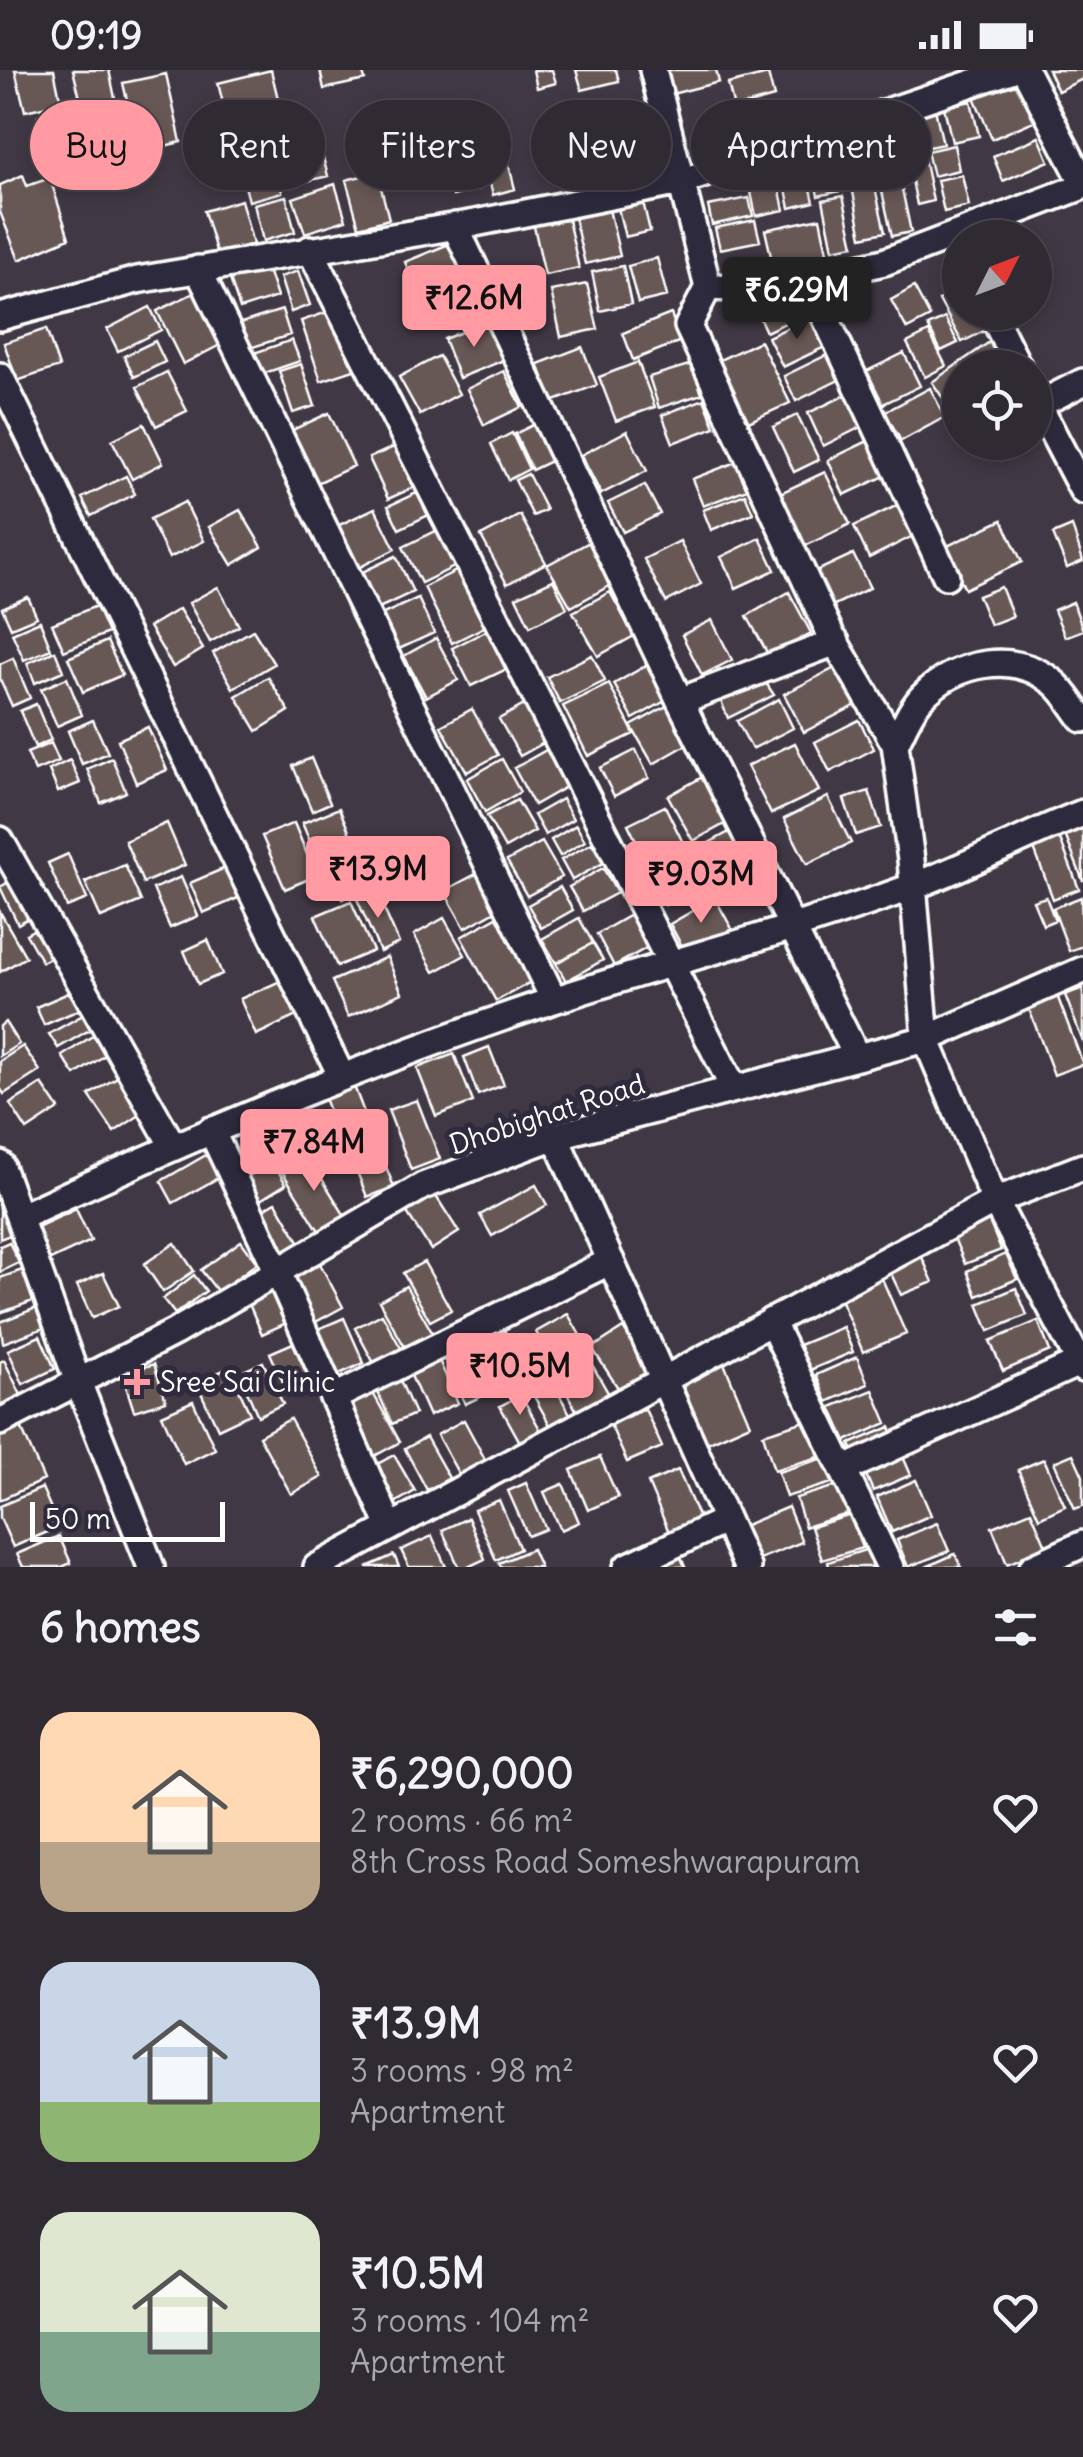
<!DOCTYPE html>
<html lang="en">
<head>
<meta charset="utf-8">
<style>
  body { margin:0; font-family:Delius,sans-serif; background:#38323b; color:#f1f3f6; height:100vh; display:flex; flex-direction:column; font-size:38px; white-space:nowrap }
  * { box-sizing:border-box; margin:0 }
  p { font-size:32px; color:#a8a7ac }
  .icon { flex:none; width:55px; height:55px; fill:none; stroke:currentColor; stroke-width:2; stroke-linecap:round; stroke-linejoin:round }
  .map { position:relative; height:1497px; overflow:hidden }
  .sheet { display:flex; flex-direction:column; background:#302a33; flex:1 }
  .sheet>* { flex:none }
  .banner { position:absolute; left:30px; top:30px; width:1025px; height:90px; display:flex; gap:20px }
  .needle { width:65px; rotate:48deg }
  .buttons { position:absolute; left:942px; top:150px; display:grid; gap:20px }
  .buttons a { display:grid; place-items:center; width:110px; height:110px; border-radius:50%; background:#302a33; box-shadow:0 5px 15px #0003,0 0 0 2px #4b464e; font-size:50px }
  .scale { position:absolute; left:30px; bottom:25px; width:195px; box-sizing:border-box; padding-left:10px; border:5px solid #fff; border-top:0; font-size:28px; line-height:35px; white-space:nowrap; color:#fff; -webkit-text-stroke:8px #2f2a3d; paint-order:stroke }
  .price { position:absolute; translate:-50% -85px; padding:0 22px; border-radius:10px; background:#ff9aa2; color:#111; font-size:32px; line-height:65px; filter:drop-shadow(0 2px 5px #0008) }
  .price::after { content:''; position:absolute; left:50%; top:60px; width:30px; height:22px; margin-left:-15px; background:inherit; clip-path:polygon(0 0,100% 0,50% 100%) }
  .price.on { background:#222; color:#fff }
  ul { padding:0; list-style:none }
  li { display:flex; align-items:center; gap:30px; height:250px; padding:0 40px }
  li span { display:grid; place-items:center; flex:none; width:280px; height:200px; border-radius:30px; color:#555 }
  li>.icon { margin-inline-start:auto }
  span .icon { width:120px; height:120px; fill:#fffc; stroke-width:1 }
  li b { font-size:42px }
  h2 { display:flex; justify-content:space-between; align-items:center; height:120px; padding:0 40px; font-size:42px }
  .chip { padding:0 35px; border-radius:45px; background:#302a33; box-shadow:0 5px 15px #0003,0 0 0 2px #4b464e; font-size:35px; line-height:90px }
  .chip.on { background:#ff9aa2; color:#111 }
  .status { display:flex; justify-content:space-between; align-items:center; height:70px; padding:0 50px; background:#302a33; direction:ltr }
  .status svg { height:28px; fill:currentColor }
  .map>svg:first-child { display:block }
  .building { fill:#675855; stroke:#fff; stroke-width:2.5 }
  .lines { fill:none; stroke-linecap:round; stroke-linejoin:round }
  .minor-casing { stroke:#fff; stroke-width:32 }
  .minor { stroke:#2f2a3d; stroke-width:25 }
  .poi-dot { fill:#ff9aa2; stroke:#2f2a3d; stroke-width:4 }
  .labels { text-anchor:middle; dominant-baseline:central; stroke-width:10; stroke-linejoin:round; paint-order:stroke }
  .street-label { font-size:28px; fill:#fff; stroke:#2f2a3d }
  .poi-label { font-size:28px; fill:#fff; stroke:#2f2a3d; text-anchor:start }
</style>
</head>
<body>
<div class="status"><b>09:19</b><svg viewBox="0 0 49 12"><path d="M0 12V9h3v3zM5 12V6h3v6zM10 12V3h3v9zM15 12V0h3v12zM26 1h20v11H26zM47 4h2v5h-2z"/></svg></div>
<div class="map">
<svg width="1083" height="1497" viewBox="0 0 1083 1497">
  <rect width="100%" height="100%" fill="#403844"/>
  <filter id="ink" filterUnits="userSpaceOnUse"><feTurbulence type="fractalNoise" baseFrequency=".01" numOctaves="2"/><feDisplacementMap in="SourceGraphic" scale="20" xChannelSelector="R" yChannelSelector="G"/><feConvolveMatrix kernelMatrix="1 2 1 2 8 2 1 2 1" color-interpolation-filters="sRGB"/></filter>
  <g filter="url(#ink)">
    <path class="building" d="M15,0H54L61,33L25,41Z
      M73,0H109L115,28L82,36Z
      M271,0L280,37L227,50L218,13Z
      M320,0H362L365,10L324,19Z
      M533,0H552L556,13L537,18Z
      M576,0H616L619,11L582,20Z
      M666,0H716L719,12L672,24Z
      M1048,0H1083V9L1058,21Z
      M166,4L181,72L139,82L123,13Z
      M768,4L774,27L734,38L728,14Z
      M1016,9L1034,51L992,69L974,27Z
      M971,31L979,66L952,72L944,37Z
      M116,35L126,81L90,90L79,44Z
      M935,39L943,74L924,78L917,42Z
      M64,40L72,75L46,81L38,46Z
      M629,42L644,100L616,107L601,49Z
      M913,48L920,80L900,84L894,52Z
      M862,57L872,101L844,107L835,63Z
      M889,58L896,92L881,95L874,61Z
      M828,66L840,121L818,126L806,71Z
      M1039,67L1049,91L1003,111L993,86Z
      M502,68L515,119L493,125L480,74Z
      M318,69L328,106L294,114L284,77Z
      M269,73L282,122L249,131L236,82Z
      M954,75L959,100L933,106L927,81Z
      M469,80L480,119L453,126L442,86Z
      M772,82L784,140L756,146L744,89Z
      M924,88L933,131L917,135L908,91Z
      M897,95L911,162L892,166L877,99Z
      M806,96L814,132L790,138L782,101Z
      M377,102L389,149L359,157L346,110Z
      M23,105L27,116L50,108L69,168L19,190L0,142V115Z
      M962,105L969,136L944,142L937,110Z
      M874,113L885,162L862,167L852,117Z
      M335,114L346,150L305,163L293,128Z
      M286,126L295,162L263,171L254,134Z
      M843,126L854,175L833,179L823,130Z
      M642,128L650,161L625,167L617,134Z
      M749,128L753,146L712,155L708,136Z
      M241,130L253,174L217,184L204,141Z
      M608,135L620,186L585,194L573,143Z
      M567,145L579,198L545,205L533,152Z
      M820,148L828,187L774,199L765,160Z
      M755,150L760,171L720,179L715,158Z
      M449,174L459,198L415,216L405,192Z
      M657,188L667,226L638,233L628,196Z
      M623,196L631,234L600,241L592,202Z
      M267,197L277,227L240,239L230,209Z
      M462,200L472,225L427,242L418,218Z
      M298,201L310,235L291,242L280,207Z
      M587,214L598,259L561,267L551,221Z
      M914,217L930,247L907,259L891,230Z
      M960,219V242H979L988,259L962,272L939,230Z
      M798,220L809,242L766,262L756,240Z
      M196,222L222,274L183,294L157,241Z
      M150,237L161,260L118,281L107,259Z
      M336,239L357,299L321,311L301,251Z
      M282,240L290,265L250,278L241,253Z
      M671,244L681,271L633,290L623,263Z
      M812,246L827,276L783,297L768,267Z
      M945,248L958,273L941,281L928,256Z
      M489,251L504,290L459,308L444,269Z
      M46,259L59,297L17,311L4,273Z
      M929,262L946,296L925,307L907,273Z
      M292,270L300,291L259,305L251,284Z
      M155,271L165,292L134,307L124,286Z
      M760,271L790,333L744,354L715,292Z
      M991,271L1009,298H960V334L951,340L932,312Z
      M582,277L597,315L552,332L538,294Z
      M833,282L845,307L796,331L784,306Z
      M904,283L920,316L883,334L867,301Z
      M439,286L459,324L420,345L399,307Z
      M638,292L655,337L616,351L599,307Z
      M301,294L315,336L293,343L279,301Z
      M692,294L702,324L659,338L649,307Z
      M504,301L522,337L484,355L467,319Z
      M167,302L187,341L156,356L137,317Z
      M930,318L945,347L901,371L885,342Z
      M852,322L867,354L823,376L808,343Z
      M704,329L715,357L673,373L662,345Z
      M329,343L354,396L315,414L290,361Z
      M797,345L819,390L794,402L773,357Z
      M144,354L163,393L132,409L112,370Z
      M535,354L553,390L532,400L515,364Z
      M627,361L647,401L601,424L581,385Z
      M512,363L529,399L508,410L491,374Z
      M868,371L885,406L844,425L828,390Z
      M398,375L417,416L388,429L369,388Z
      M736,392L747,419L703,436L692,409Z
      M825,402L850,454L803,477L778,424Z
      M528,404L546,440L533,446L515,410Z
      M126,406L135,424L91,446L82,428Z
      M645,415L660,444L623,462L608,433Z
      M421,421L431,444L399,459L388,436Z
      M745,424L753,443L711,460L703,440Z
      M185,432L204,471L169,488L150,449Z
      M898,435L913,466L869,488L854,456Z
      M375,438L395,479L358,498L337,456Z
      M240,440L262,477L232,495L209,457Z
      M520,445L546,493L507,514L481,466Z
      M1002,450L1022,492L965,519L945,477Z
      M1072,456L1083,491L1067,498L1053,464Z
      M438,460L456,496L421,513L403,477Z
      M760,468L775,500L736,518L721,487Z
      M595,469L618,511L571,537L547,495Z
      M680,471L701,514L666,532L644,489Z
      M853,484L870,518L828,538L812,503Z
      M396,486L413,522L379,538L362,502Z
      M460,499L488,555L452,573L424,517Z
      M553,510L567,538L530,556L516,527Z
      M218,517L239,556L210,572L189,533Z
      M1001,517L1013,546L990,555L978,526Z
      M610,522L634,566L598,586L573,542Z
      M789,522L811,563L769,586L747,546Z
      M28,527L37,547L11,558L2,538Z
      M418,528L434,563L399,579L383,544Z
      M1073,532L1083,560L1065,567L1054,540Z
      M96,536L108,563L64,581L52,554Z
      M179,539L203,579L173,597L149,557Z
      M712,550L732,590L702,605L682,565Z
      M40,551L51,579L24,590L12,563Z
      M490,559L509,598L471,616L452,578Z
      M253,560L274,594L233,618L213,583Z
      M436,568L458,610L426,627L404,586Z
      M107,571L122,605L83,622L68,588Z
      M55,581L63,601L35,613L27,593Z
      M592,585L605,611L560,633L547,607Z
      M13,588L30,628L12,636L0,609V594Z
      M654,591L674,626L633,649L614,614Z
      M839,596L858,634L804,662L784,624Z
      M268,607L289,641L257,661L236,626Z
      M762,607L774,625L728,648L718,624Z
      M67,608L82,645L57,656L41,619Z
      M609,614L634,664L588,686L563,636Z
      M779,629L793,658L752,679L737,651Z
      M674,632L695,670L653,694L631,656Z
      M36,634L51,670L35,677L20,641Z
      M526,634L547,671L520,686L499,649Z
      M472,639L498,685L467,702L441,656Z
      M93,650L108,683L82,694L68,661Z
      M859,650L874,679L830,702L815,672Z
      M148,657L167,700L136,713L118,670Z
      M51,673L59,691L35,701L27,683Z
      M795,673L819,721L771,744L747,696Z
      M548,679L569,715L534,735L514,698Z
      M636,680L649,708L614,726L600,698Z
      M112,688L126,722L101,733L87,699Z
      M311,688L330,733L312,741L293,696Z
      M502,689L520,722L485,742L467,709Z
      M70,690L80,713L58,722L49,700Z
      M706,705L732,750L693,771L668,726Z
      M869,721L881,757L856,765L844,729Z
      M828,727L851,773L807,794L784,749Z
      M562,729L573,749L545,765L534,745Z
      M517,730L535,761L505,778L487,746Z
      M665,736L689,785L652,803L628,754Z
      M339,738L357,780L320,795L302,753Z
      M1083,749V811L1062,757Z
      M167,753L185,795L143,813L125,771Z
      M294,753L316,806L285,819L262,766Z
      M576,755L585,771L560,786L551,770Z
      M733,760L753,798L717,818L696,780Z
      M1059,766L1079,819L1053,829L1033,776Z
      M542,772L562,807L527,826L507,791Z
      M592,773L603,793L572,810L561,790Z
      M68,784L87,829L67,837L48,793Z
      M365,785L377,814L342,829L329,800Z
      M692,786L706,812L665,835L651,809Z
      M125,795L141,831L101,848L85,812Z
      M232,795L245,825L203,843L190,813Z
      M603,798L617,823L583,841L569,817Z
      M480,802L501,838L465,858L444,821Z
      M20,806L39,842L18,854L0,817Z
      M181,807L198,846L170,858L153,819Z
      M560,817L573,840L541,858L528,835Z
      M376,821L399,873L380,882L357,829Z
      M1046,827L1055,850L1043,855L1033,831Z
      M1081,827L1083,876L1069,881L1053,838Z
      M715,828L732,859L686,884L670,854Z
      M351,831L373,881L337,896L315,846Z
      M0,842L26,887L0,902Z
      M502,844L538,908L496,931L461,867Z
      M632,844L650,876L614,896L597,864Z
      M444,848L465,885L434,902L414,865Z
      M579,848L593,873L556,893L542,869Z
      M46,853L63,881L42,892L26,864Z
      M208,870L222,904L198,914L184,881Z
      M593,873L603,890L566,911L556,893Z
      M387,887L402,923L348,947L332,911Z
      M285,909L301,944L256,965L240,929Z
      M80,918L88,936L44,955L36,937Z
      M1083,918V972L1065,925Z
      M1055,920L1083,994L1054,1005L1026,931Z
      M83,945L91,959L58,978L49,964Z
      M5,952L19,974L0,986V956Z
      M100,961L113,980L75,1005L62,986Z
      M23,976L40,1001L4,1024L0,1018V991Z
      M489,977L504,1015L478,1025L464,987Z
      M454,984L473,1032L436,1046L417,998Z
      M122,1004L146,1041L114,1062L89,1025Z
      M352,1011L370,1058L340,1069L322,1023Z
      M42,1014L59,1039L27,1060L10,1034Z
      M417,1030L440,1089L411,1100L388,1040Z
      M373,1064L394,1117L367,1127L346,1074Z
      M213,1081L225,1104L173,1133L161,1111Z
      M309,1088L345,1146L319,1161L283,1103Z
      M273,1092L286,1114L257,1132L243,1109Z
      M536,1115L547,1135L492,1166L480,1145Z
      M432,1120L459,1162L431,1180L404,1138Z
      M0,1129L15,1163L0,1169Z
      M276,1132L299,1171L279,1183L255,1144Z
      M76,1139L91,1171L48,1191L33,1159Z
      M989,1151L1001,1180L965,1194L953,1166Z
      M241,1171L257,1193L218,1222L201,1200Z
      M9,1172L19,1193L0,1202V1176Z
      M175,1173L194,1201L163,1222L144,1194Z
      M918,1178L933,1212L901,1225L886,1193Z
      M1006,1184L1017,1209L977,1226L967,1201Z
      M317,1188L343,1237L312,1254L285,1205Z
      M424,1192L451,1240L430,1251L403,1203Z
      M22,1200L33,1231L0,1243V1208Z
      M103,1203L119,1236L92,1248L77,1215Z
      M880,1204L906,1264L863,1282L837,1222Z
      M194,1205L206,1221L175,1244L163,1229Z
      M274,1214L291,1251L262,1264L246,1227Z
      M406,1216L433,1264L406,1279L379,1231Z
      M1016,1218L1027,1245L989,1261L978,1234Z
      M36,1238L44,1258L3,1273L0,1252Z
      M382,1244L402,1280L375,1295L355,1258Z
      M568,1244L581,1267L549,1285L536,1262Z
      M344,1248L364,1293L337,1305L316,1260Z
      M1038,1251L1050,1281L1003,1301L990,1271Z
      M501,1253L524,1304L496,1317L473,1266Z
      M843,1257L853,1282L810,1300L799,1275Z
      M623,1258L651,1300L620,1321L592,1278Z
      M40,1266L55,1299L23,1314L8,1280Z
      M293,1273L311,1312L288,1323L270,1283Z
      M467,1277L489,1323L465,1334L444,1287Z
      M586,1284L611,1328L579,1345L555,1302Z
      M437,1286L458,1333L429,1346L408,1299Z
      M857,1287L868,1314L827,1332L816,1305Z
      M4,1290L21,1325L0,1335V1292Z
      M723,1291L750,1354L707,1373L680,1309Z
      M263,1292L283,1334L258,1346L239,1303Z
      M154,1294L166,1331L134,1341L122,1304Z
      M229,1298L250,1344L218,1359L196,1312Z
      M395,1299L415,1344L392,1354L372,1309Z
      M550,1308L570,1344L550,1355L530,1319Z
      M368,1314L400,1372L369,1389L337,1331Z
      M873,1320L887,1353L846,1371L831,1337Z
      M521,1325L541,1361L520,1372L500,1336Z
      M193,1331L215,1379L184,1394L162,1345Z
      M645,1339L662,1377L627,1392L610,1354Z
      M290,1349L322,1407L291,1424L259,1366Z
      M464,1350L487,1393L461,1408L437,1365Z
      M808,1350L819,1387L774,1400L763,1364Z
      M21,1357L44,1410L0,1430V1366Z
      M890,1357L899,1379L859,1396L850,1374Z
      M426,1367L449,1408L427,1420L405,1379Z
      M901,1382L911,1405L873,1421L863,1398Z
      M1073,1384L1083,1406V1436L1075,1439L1054,1392Z
      M394,1385L415,1421L393,1434L372,1397Z
      M600,1387L618,1427L588,1440L571,1400Z
      M824,1388L832,1413L786,1427L778,1402Z
      M1044,1389L1065,1436L1039,1448L1018,1400Z
      M678,1400L702,1455L672,1469L648,1413Z
      M916,1410L931,1445L892,1462L877,1427Z
      M526,1413L546,1459L528,1466L508,1421Z
      M563,1414L579,1452L561,1460L544,1422Z
      M839,1415L848,1444L805,1457L796,1428Z
      M42,1418L59,1457L13,1477L0,1448V1436Z
      M499,1430L520,1479L496,1490L474,1440Z
      M788,1437L802,1472L757,1490L743,1456Z
      M1031,1441L1047,1478L1007,1494L992,1457Z
      M851,1445L862,1478L822,1490L811,1457Z
      M468,1448L485,1489L468,1497H459L442,1460Z
      M937,1453L949,1481L908,1497L897,1470Z
      M59,1466L71,1493L62,1497H23L17,1484Z
      M432,1466L446,1497H409L401,1480Z
      M532,1479L540,1497H501L499,1493Z
      M868,1479L874,1497H829L828,1492Z
      M955,1484L961,1497H926Z
      M394,1485L399,1497H367Z
      M680,1485L685,1497H652Z"/>
    <g class="lines">
      <g class="minor-casing">
        <path id="minor" d="M653,0L708,217L688,256L831,565L895,674L911,790L926,969L995,1131L1083,1299
          M1025,0L1083,112
          M455,156L680,631L857,987
          M310,179L734,1019
          M198,199L554,930
          M808,210L946,506
          M708,217L765,219L884,192L1083,116
          M991,242L1019,298
          M0,247L137,210L475,153L681,112L1011,0
          M0,306L341,1005
          M1035,329L1083,421
          M1038,335L1083,312
          M680,631L836,572
          M895,674C903,659 911,638 923,626C957,592 1013,580 1053,612C1065,621 1074,638 1083,649
          M0,770L173,1076
          M211,1060L278,1202L390,1457
          M555,1066L747,1497
          M0,1094L78,1312L151,1497
          M21,1146C195,1065 371,991 554,930C672,891 792,861 909,818C968,796 1024,766 1083,743
          M771,1251L890,1497
          M333,1328L611,1191
          M0,1352L175,1262L423,1116L555,1066L926,969L1083,900
          M843,1400L1083,1291
          M317,1497L995,1131L1083,1097
          M627,1497L726,1450
          M1033,1497L1083,1474"/>
      </g>
      <use href="#minor" class="minor"/>
    </g>
  </g>
  <path class="poi-dot" d="M132 1297h10v10h10v10h-10v10h-10v-10h-10v-10h10z"/>
  <g class="labels">
    <g class="street-label">
      <text transform="translate(547 1044) rotate(-18)">Dhobighat Road</text>
    </g>
    <g class="poi-label">
      <text x="160" y="1312">Sree Sai Clinic</text>
    </g>
  </g>
</svg>
<div class="buttons">
<a><svg class="needle" viewBox="-14 -14 28 28"><path d="M0-13l5 13h-10z" fill="#e53935"/><path d="M0 13l5-13h-10z" fill="#a8a7ac"/></svg></a>
<a><svg class="icon" aria-label="locate" viewBox="0 0 24 24"><circle cx="12" cy="12" r="6"/><path d="M12 2v4M12 18v4M2 12h4M18 12h4"/></svg></a>
</div>
<div class="scale">50 m</div>
<b class="price on" style="left:797px;top:272px">₹6.29M</b>
<b class="price" style="left:474px;top:280px">₹12.6M</b>
<b class="price" style="left:378px;top:851px">₹13.9M</b>
<b class="price" style="left:701px;top:856px">₹9.03M</b>
<b class="price" style="left:314px;top:1124px">₹7.84M</b>
<b class="price" style="left:520px;top:1348px">₹10.5M</b>
<div class="banner">
<a class="chip on">Buy</a>
<a class="chip">Rent</a>
<a class="chip">Filters</a>
<a class="chip">New</a>
<a class="chip">Apartment</a>
</div>
</div>
<section class="sheet">
<h2>6 homes<svg class="icon" aria-label="filters" viewBox="0 0 24 24"><path d="M4 7h16M4 17h16"/><circle cx="9" cy="7" r="2"/><circle cx="15" cy="17" r="2"/></svg></h2>
<ul>
<li><span style="background:linear-gradient(#ffd9b3 65%,#b9a48a 0)"><svg class="icon" aria-label="home" viewBox="0 0 24 24"><path d="M3 11l9-7 9 7M6 9v11h12V9"/></svg></span><div><b>₹6,290,000</b><p>2 rooms · 66 m²</p><p>8th Cross Road Someshwarapuram</p></div><svg class="icon" aria-label="heart" viewBox="0 0 24 24"><path d="M12 20l-8-8c-3-5 5-10 8-4 3-6 11-1 8 4z"/></svg></li>
<li><span style="background:linear-gradient(#c9d6e8 70%,#8fb573 0)"><svg class="icon" aria-label="home" viewBox="0 0 24 24"><path d="M3 11l9-7 9 7M6 9v11h12V9"/></svg></span><div><b>₹13.9M</b><p>3 rooms · 98 m²</p><p>Apartment</p></div><svg class="icon" aria-label="heart" viewBox="0 0 24 24"><path d="M12 20l-8-8c-3-5 5-10 8-4 3-6 11-1 8 4z"/></svg></li>
<li><span style="background:linear-gradient(#dfe7d0 60%,#7fa58c 0)"><svg class="icon" aria-label="home" viewBox="0 0 24 24"><path d="M3 11l9-7 9 7M6 9v11h12V9"/></svg></span><div><b>₹10.5M</b><p>3 rooms · 104 m²</p><p>Apartment</p></div><svg class="icon" aria-label="heart" viewBox="0 0 24 24"><path d="M12 20l-8-8c-3-5 5-10 8-4 3-6 11-1 8 4z"/></svg></li>
</ul>
</section>
</body>
</html>
